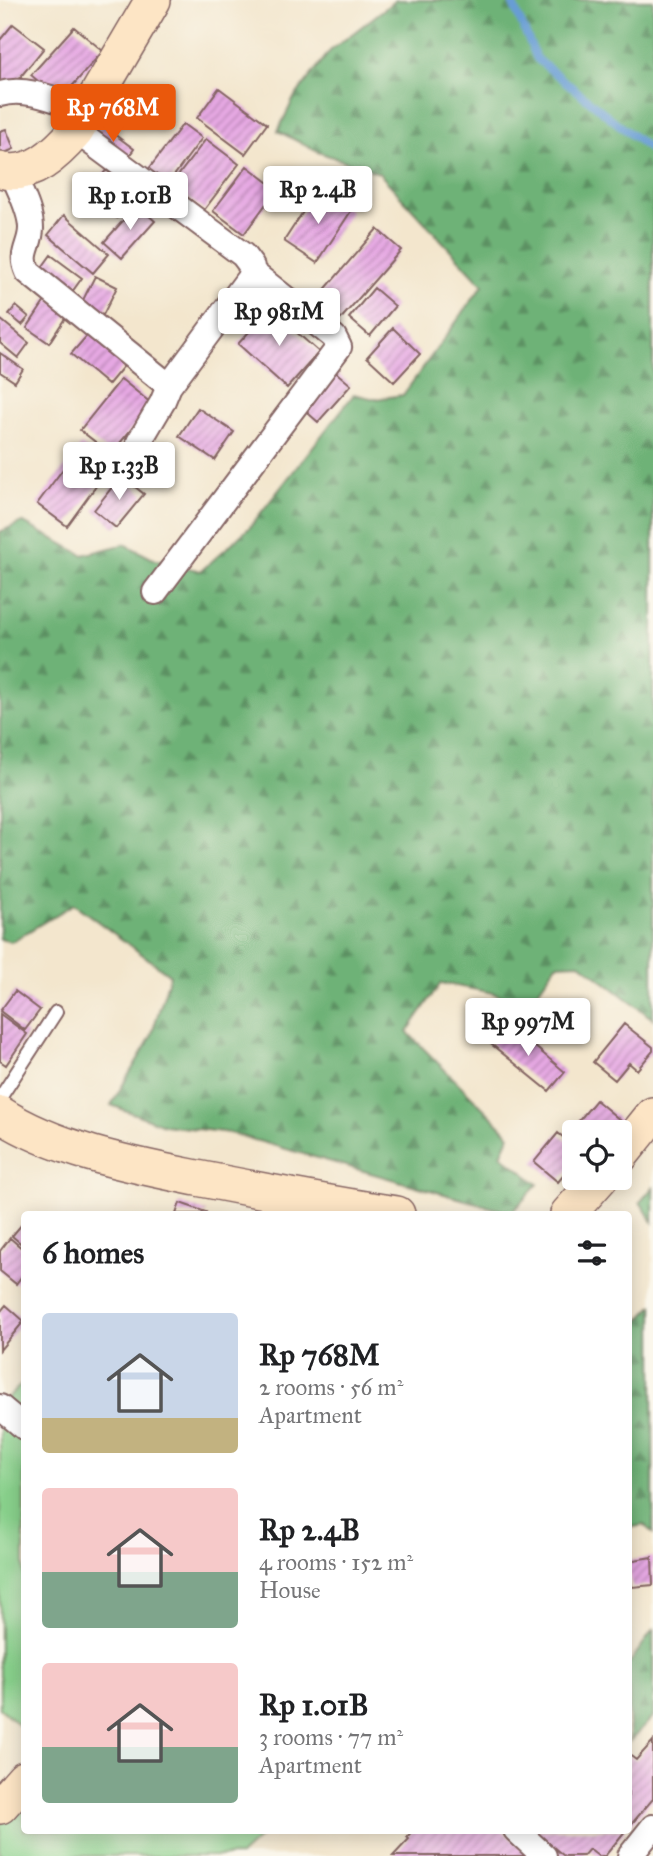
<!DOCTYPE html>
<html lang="en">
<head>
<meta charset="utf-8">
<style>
  body { margin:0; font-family:"IM FELL Great Primer",serif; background:#f2f2f2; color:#202124; height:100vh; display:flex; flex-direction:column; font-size:26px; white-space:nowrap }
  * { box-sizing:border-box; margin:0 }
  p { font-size:23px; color:#757577 }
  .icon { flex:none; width:38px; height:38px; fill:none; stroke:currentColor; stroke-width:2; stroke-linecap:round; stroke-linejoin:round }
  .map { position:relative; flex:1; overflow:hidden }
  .sheet { position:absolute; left:21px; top:1211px; width:611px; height:623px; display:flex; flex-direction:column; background:#fff; border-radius:7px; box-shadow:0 4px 18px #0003 }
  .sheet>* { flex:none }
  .buttons { position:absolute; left:562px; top:1120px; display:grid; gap:14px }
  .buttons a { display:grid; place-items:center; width:70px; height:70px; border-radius:7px; background:#fff; box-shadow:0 4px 18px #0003; font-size:35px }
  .price { position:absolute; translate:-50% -60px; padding:0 16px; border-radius:7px; background:#fff; color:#222; font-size:23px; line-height:46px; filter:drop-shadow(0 2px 4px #0008) }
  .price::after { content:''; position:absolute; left:50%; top:42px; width:21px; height:16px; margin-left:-10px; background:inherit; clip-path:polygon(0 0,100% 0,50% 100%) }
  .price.current { background:#ea580c; color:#fff }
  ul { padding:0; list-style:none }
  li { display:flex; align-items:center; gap:21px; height:175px; padding:0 21px }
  li span { display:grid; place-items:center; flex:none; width:196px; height:140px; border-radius:7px; color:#555 }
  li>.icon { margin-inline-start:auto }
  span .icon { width:84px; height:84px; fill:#fffc; stroke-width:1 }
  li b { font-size:30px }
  h2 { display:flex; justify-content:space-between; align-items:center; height:84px; padding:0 21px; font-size:30px }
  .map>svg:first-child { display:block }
  .grass { fill:#88d08b; stroke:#69785b; stroke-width:2 }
  .forest { fill:url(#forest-firs); stroke:#5c6851; stroke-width:2 }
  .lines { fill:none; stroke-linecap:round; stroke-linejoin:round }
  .stream { stroke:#689dd4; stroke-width:8 }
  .building { fill:url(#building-hatch) }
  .lane-casing { stroke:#856564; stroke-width:16 }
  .street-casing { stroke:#856564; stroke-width:28 }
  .secondary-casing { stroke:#856564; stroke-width:38 }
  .lane { stroke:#fff; stroke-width:12 }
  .street { stroke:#fff; stroke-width:24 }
  .secondary { stroke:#fde5c5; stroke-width:35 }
</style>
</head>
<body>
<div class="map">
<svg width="653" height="1856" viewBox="0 0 653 1856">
  <defs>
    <pattern id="forest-firs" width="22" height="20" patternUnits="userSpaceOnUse" patternTransform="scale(1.75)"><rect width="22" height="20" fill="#6eb277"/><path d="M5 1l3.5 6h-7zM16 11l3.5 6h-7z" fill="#5c9062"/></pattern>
    <pattern id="building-hatch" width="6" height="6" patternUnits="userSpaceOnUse" patternTransform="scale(1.75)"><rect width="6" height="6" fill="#e6a8e3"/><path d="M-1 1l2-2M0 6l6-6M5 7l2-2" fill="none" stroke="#bc88b8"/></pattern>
  </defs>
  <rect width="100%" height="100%" fill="#fbf7ec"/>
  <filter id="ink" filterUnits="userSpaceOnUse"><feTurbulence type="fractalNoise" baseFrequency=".0143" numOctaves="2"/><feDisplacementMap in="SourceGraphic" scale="14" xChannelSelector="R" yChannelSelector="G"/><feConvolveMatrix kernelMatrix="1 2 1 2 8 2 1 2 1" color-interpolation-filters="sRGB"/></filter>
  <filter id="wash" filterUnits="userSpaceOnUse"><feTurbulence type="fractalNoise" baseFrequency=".00686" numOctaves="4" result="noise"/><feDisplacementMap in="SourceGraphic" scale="28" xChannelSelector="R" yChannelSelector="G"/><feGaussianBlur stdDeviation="1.57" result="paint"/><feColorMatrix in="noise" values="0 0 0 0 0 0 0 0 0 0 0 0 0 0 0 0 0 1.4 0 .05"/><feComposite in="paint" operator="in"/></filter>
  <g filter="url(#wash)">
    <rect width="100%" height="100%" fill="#f3e6cd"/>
    <path class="grass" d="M24,1382V1730L0,1708V1405Z
      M24,1806V1830L267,1831L240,1856H0V1823L18,1814Z"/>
    <path class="forest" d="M396,0H653V1019L580,963L557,964L526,1008L493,993L441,983L407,1032L510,1135L501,1155L538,1184L511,1213L230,1133L164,1125L111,1105L151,1037L170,975L74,904L11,942L0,939V532L22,522L83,555L125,544L155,560L201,571L249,528L354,394L375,399L403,395L483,285L379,173L318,152L278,131L294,98L330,51Z
      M653,1187V1222L640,1202Z
      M653,1306V1533L644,1525L628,1528V1332Z
      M653,1630V1717L630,1741L628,1665Z"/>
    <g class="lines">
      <path class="stream" d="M511,0L537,59L653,152"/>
    </g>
    <g id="blocks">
      <path class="building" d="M13,24L44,48L9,91L0,83V40Z
        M74,27L103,51L60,100L31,75Z
        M219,88L267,124L245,154L197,118Z
        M183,124L202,138L167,185L148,170Z
        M102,125L134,149L124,163L91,139Z
        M6,129L14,149L0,155V131Z
        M206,139L239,164L204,210L171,185Z
        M247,166L277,189L244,234L213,211Z
        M106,170L136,191L117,218L88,197Z
        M318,189L351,211L317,263L284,241Z
        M137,205L155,221L122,258L104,242Z
        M64,215L109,254L93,273L48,235Z
        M377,229L401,250L332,329L309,308Z
        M51,255L82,278L69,296L38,273Z
        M95,276L117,287L102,317L80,306Z
        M374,288L395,306L370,336L349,318Z
        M47,298L69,312L49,343L27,328Z
        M16,306L29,317L22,325L9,314Z
        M270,309L319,352L287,388L238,344Z
        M0,319L29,343L18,358L0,343Z
        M393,328L420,354L394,382L367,357Z
        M91,331L127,362L108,385L71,354Z
        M0,353L23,369L15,382L0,372Z
        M332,369L351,385L318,422L300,406Z
        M121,379L152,404L111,454L80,430Z
        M198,408L234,432L215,460L179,436Z
        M81,445L110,467L67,526L37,504Z
        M121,476L144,494L116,528L94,510Z
        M15,991L40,1010L25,1030L0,1011Z
        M0,1014L27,1034L6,1065L0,1061Z
        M508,1024L565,1072L549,1091L491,1044Z
        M624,1024L653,1047V1051L637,1070L629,1063L615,1080L593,1062Z
        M596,1100L621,1121L612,1132H588L577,1123Z
        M558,1133L574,1146V1163L558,1182L534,1162Z
        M180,1203L206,1212L205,1214H176Z
        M23,1223L24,1224V1246L12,1236Z
        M10,1238L24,1250V1273L16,1284L0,1271V1251Z
        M6,1305L24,1321L0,1350V1312Z
        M652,1557L653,1585L632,1587L628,1561Z
        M653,1741V1799L628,1828V1754L636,1760Z
        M413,1830H502L530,1856H393L409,1839L407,1837Z
        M533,1830H626L605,1856H598L589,1849L583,1856H564Z"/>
    </g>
  </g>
  <g filter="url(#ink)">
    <use href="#blocks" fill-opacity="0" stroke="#856564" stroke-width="2"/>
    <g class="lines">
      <g class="lane-casing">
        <path id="lane" d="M0,1098L56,1012"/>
      </g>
      <g class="street-casing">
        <path id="street" d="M0,94C28,86 60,102 86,110
          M13,174C19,190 31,210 31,228C31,246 19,253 28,272L169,386L249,278L252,267L243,255L76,131
          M139,442L162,403L169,386
          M155,592L339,347L334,337L252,272
          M0,1407L24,1427
          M516,1830L544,1856
          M630,1856L653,1827"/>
      </g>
      <g class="secondary-casing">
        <path id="secondary" d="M0,170C31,179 57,153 76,131L153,0
          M0,1114C55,1150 133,1165 197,1178C263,1191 330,1204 397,1214
          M620,1156L653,1115
          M568,1214L600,1178
          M0,1806L24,1779"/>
      </g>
      <use href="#lane" class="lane"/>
      <use href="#street" class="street"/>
      <use href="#secondary" class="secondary"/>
    </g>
  </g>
</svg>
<div class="buttons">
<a><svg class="icon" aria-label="locate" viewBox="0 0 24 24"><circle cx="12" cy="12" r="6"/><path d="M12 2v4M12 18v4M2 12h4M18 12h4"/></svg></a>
</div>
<b class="price current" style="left:113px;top:144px">Rp 768M</b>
<b class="price" style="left:318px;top:226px">Rp 2.4B</b>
<b class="price" style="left:130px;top:232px">Rp 1.01B</b>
<b class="price" style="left:279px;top:348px">Rp 981M</b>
<b class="price" style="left:119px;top:502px">Rp 1.33B</b>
<b class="price" style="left:528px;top:1058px">Rp 997M</b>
<section class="sheet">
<h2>6 homes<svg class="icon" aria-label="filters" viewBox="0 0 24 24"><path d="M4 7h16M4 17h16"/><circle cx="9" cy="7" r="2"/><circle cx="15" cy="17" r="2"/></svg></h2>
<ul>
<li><span style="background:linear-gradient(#c9d6e8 75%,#c2b280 0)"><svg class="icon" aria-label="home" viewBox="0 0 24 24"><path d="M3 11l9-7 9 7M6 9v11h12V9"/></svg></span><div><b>Rp 768M</b><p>2 rooms · 56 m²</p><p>Apartment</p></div></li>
<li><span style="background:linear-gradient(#f6c9c9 60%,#7fa58c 0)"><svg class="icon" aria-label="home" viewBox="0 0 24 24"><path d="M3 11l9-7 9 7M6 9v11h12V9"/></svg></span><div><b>Rp 2.4B</b><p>4 rooms · 152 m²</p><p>House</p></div></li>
<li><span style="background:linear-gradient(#f6c9c9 60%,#7fa58c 0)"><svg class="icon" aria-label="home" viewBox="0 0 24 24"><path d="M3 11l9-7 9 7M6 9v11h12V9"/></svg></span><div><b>Rp 1.01B</b><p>3 rooms · 77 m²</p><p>Apartment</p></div></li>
</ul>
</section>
</div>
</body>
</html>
